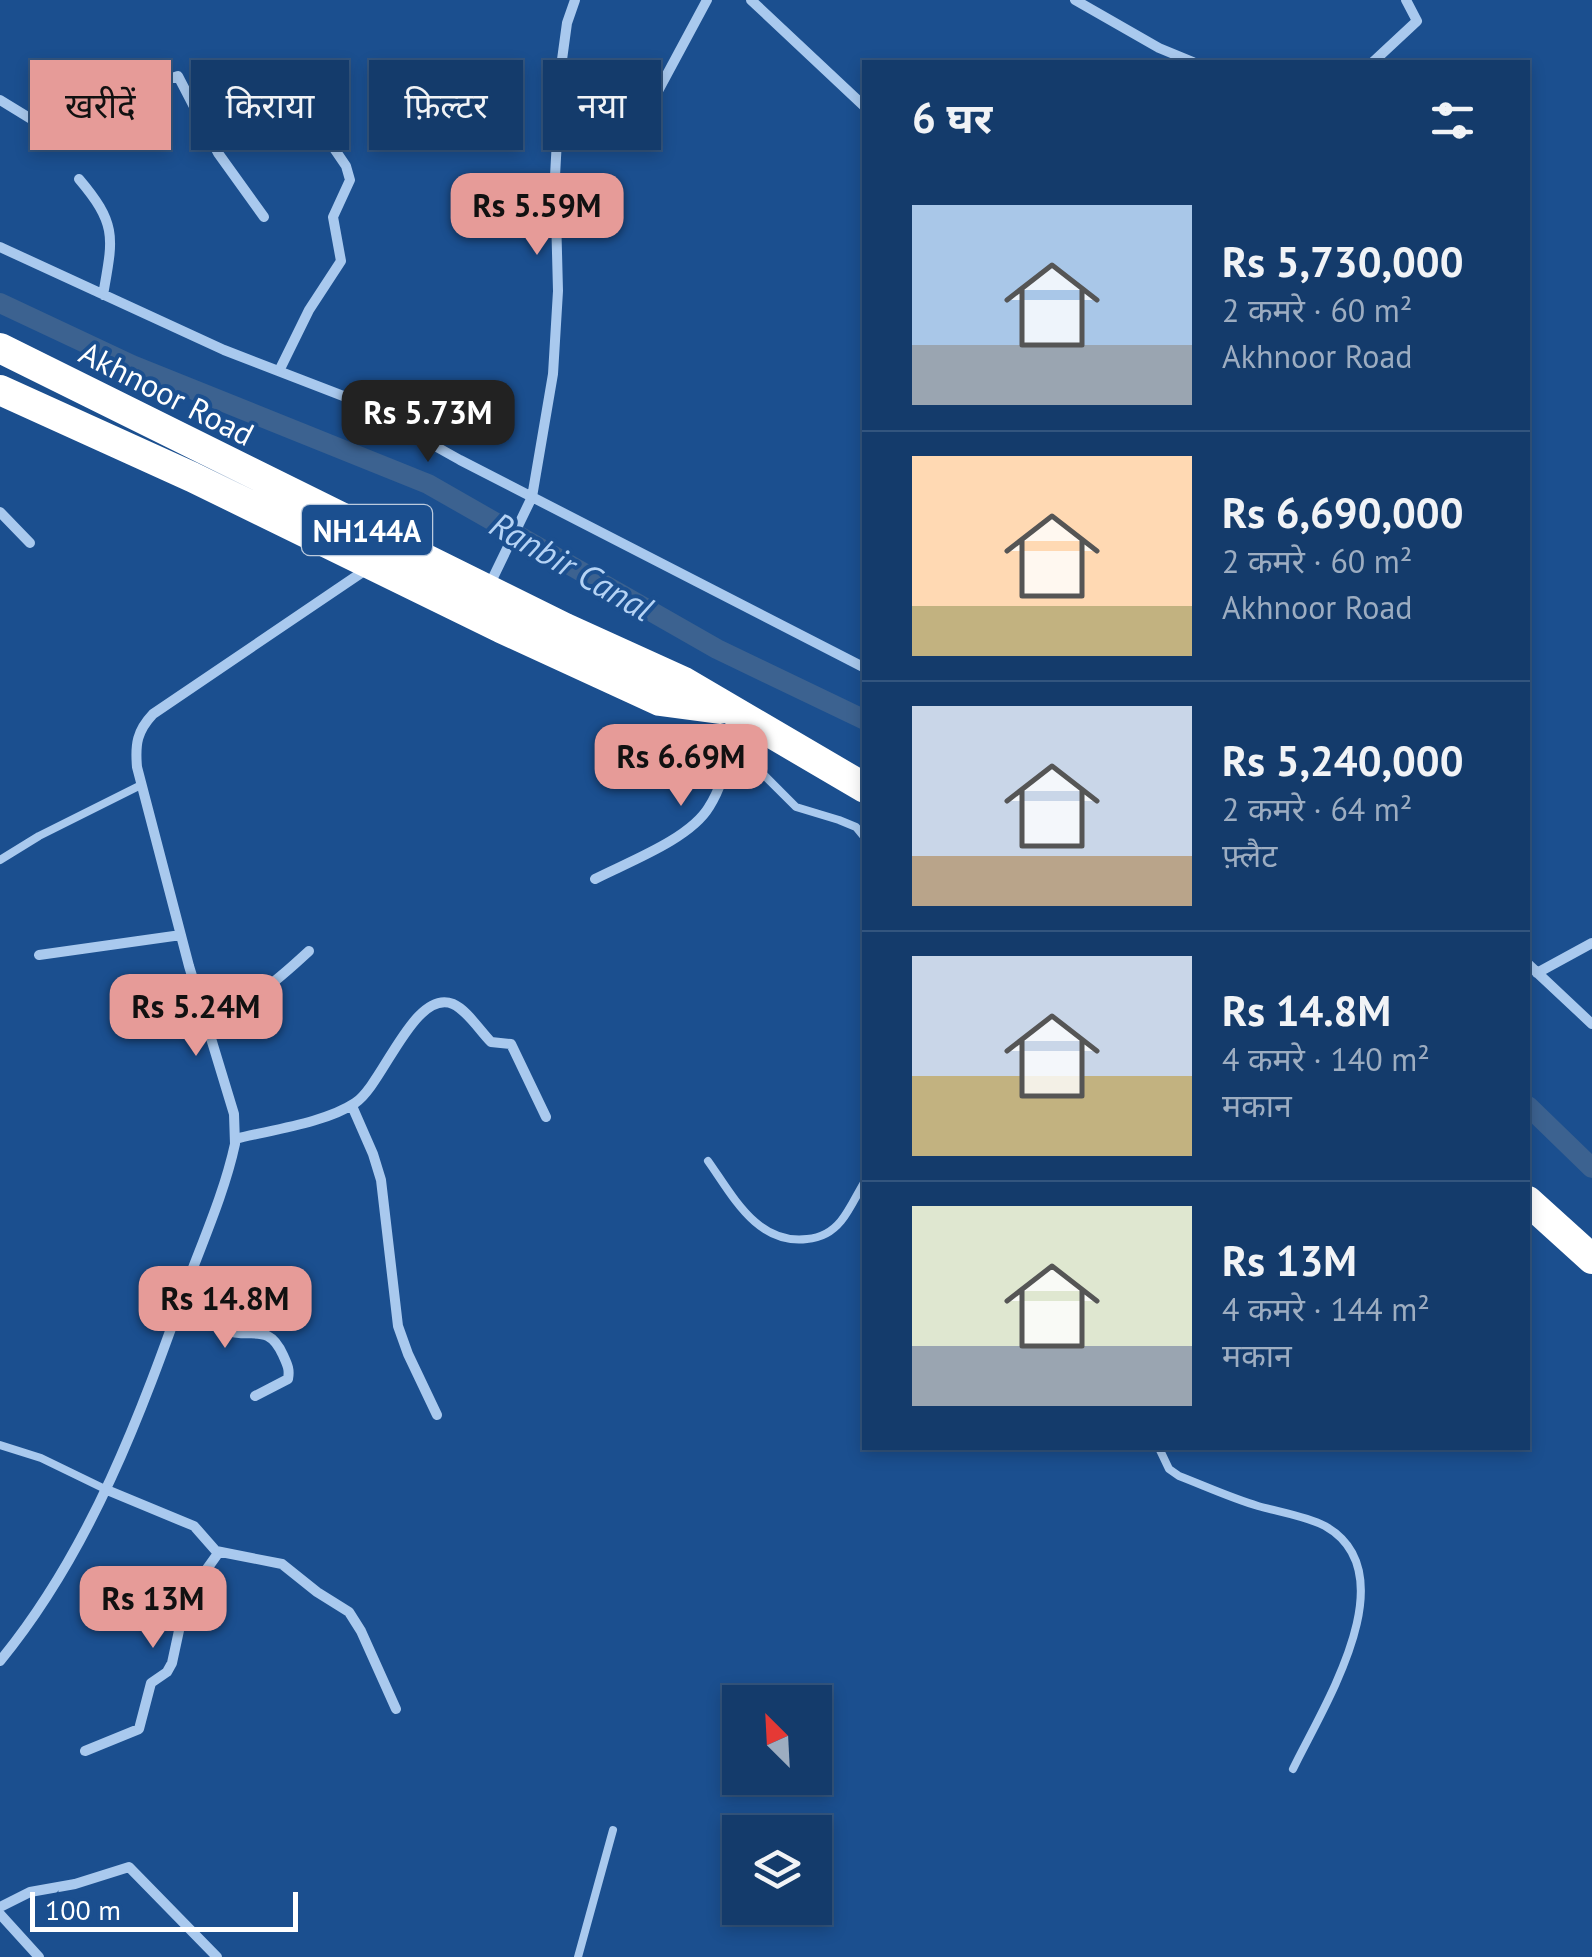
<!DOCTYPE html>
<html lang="hi">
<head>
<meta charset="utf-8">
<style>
  body { margin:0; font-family:"PT Sans","Noto Sans Devanagari",sans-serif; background:#214673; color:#f1f3f6; height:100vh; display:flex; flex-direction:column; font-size:38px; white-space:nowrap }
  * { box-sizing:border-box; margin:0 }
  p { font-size:32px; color:#9dadc1 }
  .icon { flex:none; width:55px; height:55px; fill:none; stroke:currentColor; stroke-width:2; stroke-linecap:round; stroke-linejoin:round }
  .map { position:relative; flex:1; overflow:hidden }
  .drawer { position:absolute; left:862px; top:60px; width:668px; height:1390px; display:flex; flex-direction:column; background:#143b6b; border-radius:0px; box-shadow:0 5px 15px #0003,0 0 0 2px #33557e }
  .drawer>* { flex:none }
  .top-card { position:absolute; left:30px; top:60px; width:682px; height:90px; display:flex; gap:20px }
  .needle { width:65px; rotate:336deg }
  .buttons { position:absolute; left:722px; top:1685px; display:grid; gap:20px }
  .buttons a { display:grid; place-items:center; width:110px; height:110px; border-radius:0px; background:#143b6b; box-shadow:0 5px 15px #0003,0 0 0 2px #33557e; font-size:50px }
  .scale { position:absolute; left:30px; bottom:25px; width:268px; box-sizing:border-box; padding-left:10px; border:5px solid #fff; border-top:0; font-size:28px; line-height:35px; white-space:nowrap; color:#fff; -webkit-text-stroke:8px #1b4f8f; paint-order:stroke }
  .price { position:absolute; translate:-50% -85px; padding:0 22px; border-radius:20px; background:#e69b98; color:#111; font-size:32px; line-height:65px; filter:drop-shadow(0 2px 5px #0008) }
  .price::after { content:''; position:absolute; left:50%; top:60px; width:30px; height:22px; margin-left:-15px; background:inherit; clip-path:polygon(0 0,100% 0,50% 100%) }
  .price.active { background:#222; color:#fff }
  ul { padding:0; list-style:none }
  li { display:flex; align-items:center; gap:30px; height:250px; padding:0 50px }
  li+li { border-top:2px solid #33557e }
  li span { display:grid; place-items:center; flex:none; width:280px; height:200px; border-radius:0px; color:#555 }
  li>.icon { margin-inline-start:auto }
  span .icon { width:120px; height:120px; fill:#fffc; stroke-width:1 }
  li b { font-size:42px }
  h2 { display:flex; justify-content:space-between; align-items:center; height:120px; padding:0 50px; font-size:42px }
  .chip { padding:0 35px; border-radius:0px; background:#143b6b; box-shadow:0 5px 15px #0003,0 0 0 2px #33557e; font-size:35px; line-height:90px }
  .chip.active { background:#e69b98; color:#111 }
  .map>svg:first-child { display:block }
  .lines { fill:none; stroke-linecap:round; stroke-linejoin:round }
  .canal { stroke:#3c6290; stroke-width:20 }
  .lane { stroke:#a9c9ee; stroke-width:8 }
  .street { stroke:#a9c9ee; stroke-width:10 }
  .highway { stroke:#fff; stroke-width:30 }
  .labels { text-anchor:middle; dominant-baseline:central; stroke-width:8; stroke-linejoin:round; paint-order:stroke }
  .shield { fill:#1b4f8f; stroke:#bbcadd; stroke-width:2.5 }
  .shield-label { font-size:30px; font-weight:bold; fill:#fff }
  .street-label { font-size:32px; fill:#fff; stroke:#1b4f8f }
  .water-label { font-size:35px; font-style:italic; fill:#b5d3f5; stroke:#1b4f8f }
</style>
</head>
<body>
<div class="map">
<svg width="1592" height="1957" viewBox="0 0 1592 1957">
  <rect width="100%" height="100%" fill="#1b4f8f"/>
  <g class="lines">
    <path class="canal" d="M0,303L132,365L428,484L717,649L865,720
      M1528,1106L1592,1168"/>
    <path class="lane" d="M730,749L752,763L796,807L839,820L856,827L865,838
      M0,860L39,836L141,785
      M708,1161C733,1196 757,1245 807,1239C820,1238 832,1232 841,1221C850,1210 857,1194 865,1181
      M0,1445L41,1458L107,1490
      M1159,1448L1169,1469L1179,1476C1205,1486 1231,1498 1258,1506C1279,1512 1306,1516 1325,1526C1410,1574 1321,1710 1293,1769
      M578,1957L613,1830"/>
    <path class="street" d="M751,0L865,107
      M1075,0L1159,48L1193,62
      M1373,62L1417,21L1406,0
      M0,100L36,122L178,76L218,153L264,217
      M558,133L578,129L604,116L643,119L707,0
      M79,179C118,225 113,238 103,295
      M0,247L224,350L351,399L460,460L865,668
      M279,371L309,310L341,261L333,217L350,180L346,166L305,106
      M0,512L30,543
      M488,588L532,497L553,374L558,291L555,176L561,67L567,23L575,0
      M595,879C628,862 690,839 709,807C725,782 731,746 741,717
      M39,955L181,935
      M1528,964L1592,1024
      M1537,973L1592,943
      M205,1018C257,998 269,988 309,951
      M352,1106L373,1154L381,1180L398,1326L408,1354L437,1415
      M235,1139C270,1130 325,1123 355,1103C383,1085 414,988 453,1004C467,1010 480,1031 491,1042L511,1044L546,1117
      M186,1286L225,1330C251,1340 268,1321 283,1355C287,1364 290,1369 288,1379L255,1396
      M107,1490L194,1526L216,1551L282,1564L317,1592L349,1612L361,1631L396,1709
      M0,1661C91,1550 141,1414 188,1281C205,1236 225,1190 235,1144L234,1114L189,966L137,767C135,744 137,731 153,714L367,569
      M85,1751L139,1729L151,1683L167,1672L172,1663L186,1598L219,1552
      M0,1907L30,1892L75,1884L129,1867L217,1957
      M0,1914L39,1957"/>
    <path class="highway" d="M0,348L565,628L684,682L865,788
      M0,390L192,477L501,628L660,701L720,709
      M1528,1201L1592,1259"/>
  </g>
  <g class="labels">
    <rect class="shield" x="302" y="505" width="130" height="50" rx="8"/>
    <g class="shield-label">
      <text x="367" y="530">NH144A</text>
    </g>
    <g class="street-label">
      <text transform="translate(167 393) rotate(27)">Akhnoor Road</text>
    </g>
    <g class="water-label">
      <text transform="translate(572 566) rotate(30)">Ranbir Canal</text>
    </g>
  </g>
</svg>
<div class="buttons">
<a><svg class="needle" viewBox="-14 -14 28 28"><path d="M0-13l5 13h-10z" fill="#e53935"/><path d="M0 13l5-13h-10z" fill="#9dadc1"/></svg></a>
<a><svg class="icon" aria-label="layers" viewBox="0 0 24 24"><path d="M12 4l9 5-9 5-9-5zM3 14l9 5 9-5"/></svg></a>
</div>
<div class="scale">100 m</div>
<b class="price" style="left:537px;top:258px">Rs 5.59M</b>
<b class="price active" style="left:428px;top:465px">Rs 5.73M</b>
<b class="price" style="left:681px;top:809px">Rs 6.69M</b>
<b class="price" style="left:196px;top:1059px">Rs 5.24M</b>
<b class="price" style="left:225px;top:1351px">Rs 14.8M</b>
<b class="price" style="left:153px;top:1651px">Rs 13M</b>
<div class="top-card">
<a class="chip active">खरीदें</a>
<a class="chip">किराया</a>
<a class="chip">फ़िल्टर</a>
<a class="chip">नया</a>
</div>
<section class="drawer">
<h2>6 घर<svg class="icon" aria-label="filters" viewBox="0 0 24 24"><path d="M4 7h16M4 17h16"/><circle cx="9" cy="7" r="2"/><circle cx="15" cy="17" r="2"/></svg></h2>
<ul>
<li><span style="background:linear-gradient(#a9c7e8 70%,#9aa5b1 0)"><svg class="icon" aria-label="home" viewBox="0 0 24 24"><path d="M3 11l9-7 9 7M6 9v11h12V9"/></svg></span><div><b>Rs 5,730,000</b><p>2 कमरे · 60 m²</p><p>Akhnoor Road</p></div></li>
<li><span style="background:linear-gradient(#ffd9b3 75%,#c2b280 0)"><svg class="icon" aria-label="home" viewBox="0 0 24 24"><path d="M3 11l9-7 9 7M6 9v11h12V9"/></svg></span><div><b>Rs 6,690,000</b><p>2 कमरे · 60 m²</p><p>Akhnoor Road</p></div></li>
<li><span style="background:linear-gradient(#c9d6e8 75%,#b9a48a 0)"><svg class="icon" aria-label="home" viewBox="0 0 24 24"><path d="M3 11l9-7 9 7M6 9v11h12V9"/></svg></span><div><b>Rs 5,240,000</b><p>2 कमरे · 64 m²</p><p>फ़्लैट</p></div></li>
<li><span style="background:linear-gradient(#c9d6e8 60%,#c2b280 0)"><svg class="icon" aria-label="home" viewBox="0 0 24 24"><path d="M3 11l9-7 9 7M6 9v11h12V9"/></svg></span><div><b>Rs 14.8M</b><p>4 कमरे · 140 m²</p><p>मकान</p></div></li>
<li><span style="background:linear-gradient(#dfe7d0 70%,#9aa5b1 0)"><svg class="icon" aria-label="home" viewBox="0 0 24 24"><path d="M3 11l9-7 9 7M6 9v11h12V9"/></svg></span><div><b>Rs 13M</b><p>4 कमरे · 144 m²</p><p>मकान</p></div></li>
</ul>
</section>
</div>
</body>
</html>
